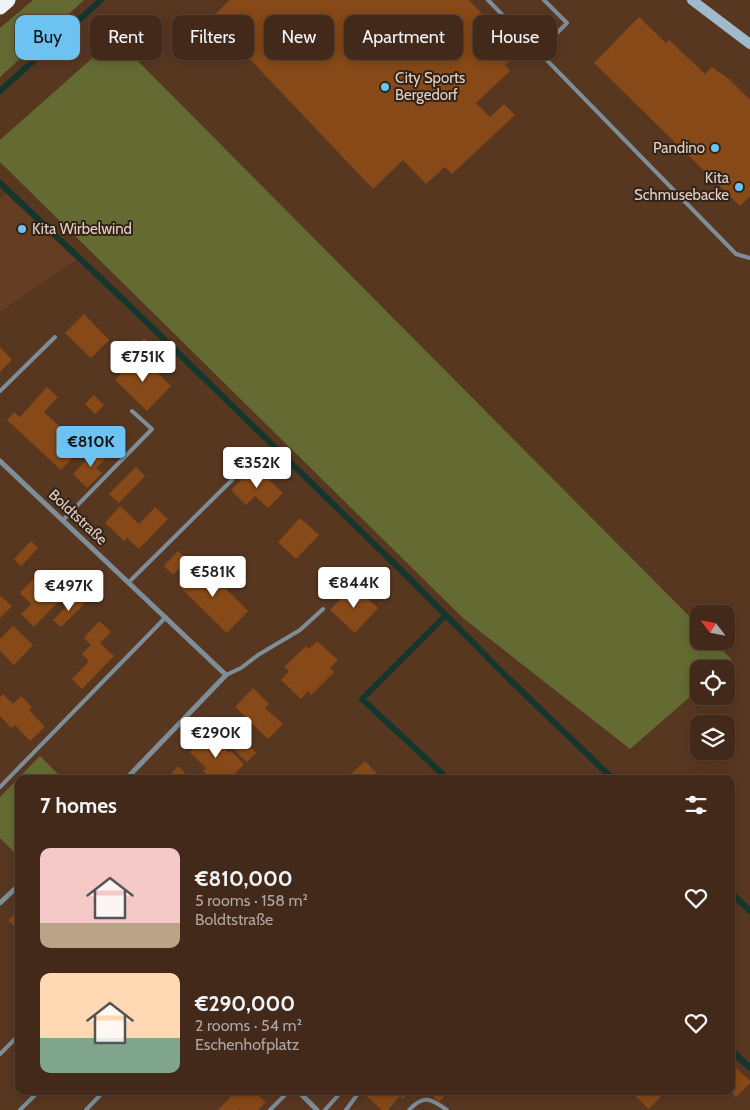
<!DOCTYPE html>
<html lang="en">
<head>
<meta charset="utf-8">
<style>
  body { margin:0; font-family:Cabin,sans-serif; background:#493122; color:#f1f3f6; height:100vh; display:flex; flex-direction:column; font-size:19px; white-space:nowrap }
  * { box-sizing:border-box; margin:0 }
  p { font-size:16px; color:#aea6a2 }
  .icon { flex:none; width:28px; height:28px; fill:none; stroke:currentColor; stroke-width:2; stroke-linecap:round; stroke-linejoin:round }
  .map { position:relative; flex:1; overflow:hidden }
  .details { position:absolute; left:15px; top:775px; width:720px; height:320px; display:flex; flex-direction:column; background:#422919; border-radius:10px; box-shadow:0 2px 12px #0003,0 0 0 1px #5a4538 }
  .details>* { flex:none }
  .hud { position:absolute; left:15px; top:15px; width:720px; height:45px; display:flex; gap:10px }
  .needle { width:32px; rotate:302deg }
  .controls { position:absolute; left:690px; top:605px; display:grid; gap:10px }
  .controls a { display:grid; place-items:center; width:45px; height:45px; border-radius:10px; background:#422919; box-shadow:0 2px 12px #0003,0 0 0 1px #5a4538; font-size:25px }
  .price { position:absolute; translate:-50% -42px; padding:0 11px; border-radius:5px; background:#fff; color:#222; font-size:16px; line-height:32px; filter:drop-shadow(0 1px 2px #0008) }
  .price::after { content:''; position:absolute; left:50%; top:30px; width:15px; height:11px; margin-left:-8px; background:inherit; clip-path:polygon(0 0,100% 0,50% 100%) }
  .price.current { background:#6cc3f2; color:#111 }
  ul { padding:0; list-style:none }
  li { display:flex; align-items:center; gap:15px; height:125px; padding:0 25px }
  li span { display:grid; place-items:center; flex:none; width:140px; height:100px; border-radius:10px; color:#555 }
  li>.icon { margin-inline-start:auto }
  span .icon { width:60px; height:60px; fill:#fffc; stroke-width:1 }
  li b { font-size:21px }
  h2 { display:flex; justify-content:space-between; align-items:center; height:60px; padding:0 25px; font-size:21px }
  .pill { padding:0 18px; border-radius:10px; background:#422919; box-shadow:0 2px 12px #0003,0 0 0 1px #5a4538; font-size:18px; line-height:45px }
  .pill.current { background:#6cc3f2; color:#111 }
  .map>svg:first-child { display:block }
  .built { fill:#643d22 }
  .green { fill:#646b32 }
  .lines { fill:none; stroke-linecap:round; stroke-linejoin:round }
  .stream { stroke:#15362d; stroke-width:6 }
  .building { fill:#874917 }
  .lane { stroke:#7d8e99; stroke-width:4 }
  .street { stroke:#7d8e99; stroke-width:5 }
  .secondary { stroke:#9ebacb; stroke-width:10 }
  .highway { stroke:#ecf4fa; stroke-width:15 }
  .poi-dot { fill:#6cc3f2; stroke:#322319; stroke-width:2 }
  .labels { text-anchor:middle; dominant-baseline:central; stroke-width:4; stroke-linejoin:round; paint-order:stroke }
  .poi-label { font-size:15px; fill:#e5d0c3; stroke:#322319; text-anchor:start }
  .street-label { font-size:15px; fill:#e5d0c3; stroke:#322319 }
</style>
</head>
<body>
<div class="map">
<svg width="750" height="1110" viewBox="0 0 750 1110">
  <rect width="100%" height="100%" fill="#583721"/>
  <path class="built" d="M6,194L76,260L0,312V198Z"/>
  <path class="green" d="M33,0H84L0,77V28Z
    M115,38L699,626V641H714L732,660L722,669H699V689L630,749L463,618L0,162V140Z
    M40,756L63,779H19V857L0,838V797Z"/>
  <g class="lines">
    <path class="stream" d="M0,91L101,0
      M0,183L130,306L409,578L507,677L613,779
      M446,615L362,699L448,779
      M731,893L750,911
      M731,1050L750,1068"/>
  </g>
  <path class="building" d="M230,0H469L518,52L505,65L510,71L476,103L490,117L504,104L515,115L452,174L445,167L426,184L403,160L373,189L211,18Z
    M639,17L666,43L669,40L705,74L712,67L729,79L750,100V196L740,206L594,63Z
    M84,314L109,340L91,358L65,333Z
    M144,338L156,349L147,358L136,347Z
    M0,347L12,360L0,372Z
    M139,355L171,386L147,411L115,380Z
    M47,387L58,397L44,412L82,447L61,470L7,420L14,412L20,417Z
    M94,395L104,405L95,414L85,404Z
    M100,446L109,455L96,468L102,473L87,488L73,474Z
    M255,466L283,493L268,508L255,496L246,505L231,490Z
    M136,467L145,476L119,503L109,494Z
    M120,506L139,524L155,507L168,519L139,549L127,538L124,541L105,523Z
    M300,518L319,535L296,559L278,542Z
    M31,541L38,548L21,566L14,559Z
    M178,551L187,560L173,575L164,566Z
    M200,563L248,611L227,633L178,585Z
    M39,573L63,597L34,627L21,614L31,604L20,593Z
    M353,585L378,608L355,633L330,610Z
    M1,596L12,606L0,618V597Z
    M77,596L85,603L61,627L53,620Z
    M99,621L111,632L100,643L114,656L82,689L72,679L89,661L82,654L91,645L84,638Z
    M13,626L33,645L14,665L0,651V639Z
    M317,641L338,660L330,668L334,672L311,695L308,691L301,699L281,680L289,671L284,667L306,646L309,649Z
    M253,688L269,704L265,708L283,724L268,739L235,707Z
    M3,694L13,704L21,696L32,707L29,710L45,727L30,741L15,725L11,728L0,716V697Z
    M209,733L229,753L231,751L244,764L230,779H210L203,771L206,768L190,752Z
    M238,734L256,753L247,762L228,744Z
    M365,761L382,779H354L350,775Z
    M178,766L191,779H166Z
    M19,910V925L16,928L8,920Z
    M731,1063L750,1081V1083L736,1097L730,1091H731L732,1079Z
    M236,1091H254L266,1102L258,1110H241L239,1109L238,1110H218Z
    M367,1091H409L403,1099L400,1096L388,1110H382L364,1094Z
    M428,1091H449L439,1102Z
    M630,1091H666L649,1109Z"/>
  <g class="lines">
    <path class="lane" d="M488,0L736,254L750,258
      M538,52L567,23L544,0
      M0,391L55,337
      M63,520L152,429L132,411
      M129,582L232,480
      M226,675L241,668L258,655L300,630L323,609
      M0,787L166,617
      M0,1054L19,1035
      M20,1110L39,1091
      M86,1110L104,1091
      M270,1110L289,1091
      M325,1110L342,1091
      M346,1110L360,1091
      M409,1110C424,1094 431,1099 447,1110"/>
    <path class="street" d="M0,461L226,675L126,779
      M0,903L19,885
      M298,1091L317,1110"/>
    <path class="secondary" d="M692,0L750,44"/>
    <path class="highway" d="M0,7L8,0"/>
  </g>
  <g class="poi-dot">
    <circle cx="385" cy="87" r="5"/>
    <circle cx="715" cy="148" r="5"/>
    <circle cx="739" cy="187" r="5"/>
    <circle cx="22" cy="229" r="5"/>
  </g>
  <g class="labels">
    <g class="poi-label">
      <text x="395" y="78">City Sports<tspan x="395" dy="17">Bergedorf</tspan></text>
      <text x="705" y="148" text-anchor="end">Pandino</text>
      <text x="729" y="178" text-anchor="end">Kita<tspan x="729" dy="17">Schmusebacke</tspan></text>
      <text x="32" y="229">Kita Wirbelwind</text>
    </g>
    <g class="street-label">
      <text transform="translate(78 517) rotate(43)">Boldtstraße</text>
    </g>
  </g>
</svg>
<div class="controls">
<a><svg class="needle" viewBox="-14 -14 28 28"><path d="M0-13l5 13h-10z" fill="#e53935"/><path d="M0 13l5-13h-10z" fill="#aea6a2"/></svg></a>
<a><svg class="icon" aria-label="locate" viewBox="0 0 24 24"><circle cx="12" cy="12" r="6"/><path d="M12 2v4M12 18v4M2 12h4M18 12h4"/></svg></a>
<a><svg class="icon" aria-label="layers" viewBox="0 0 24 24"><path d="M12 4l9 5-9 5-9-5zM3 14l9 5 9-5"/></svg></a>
</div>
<b class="price" style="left:143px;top:383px">€751K</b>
<b class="price current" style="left:91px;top:468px">€810K</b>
<b class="price" style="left:257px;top:489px">€352K</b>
<b class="price" style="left:213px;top:598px">€581K</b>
<b class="price" style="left:354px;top:609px">€844K</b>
<b class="price" style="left:69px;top:612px">€497K</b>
<b class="price" style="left:216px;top:759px">€290K</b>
<div class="hud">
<a class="pill current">Buy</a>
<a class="pill">Rent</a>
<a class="pill">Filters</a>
<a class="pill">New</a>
<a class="pill">Apartment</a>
<a class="pill">House</a>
</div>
<section class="details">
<h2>7 homes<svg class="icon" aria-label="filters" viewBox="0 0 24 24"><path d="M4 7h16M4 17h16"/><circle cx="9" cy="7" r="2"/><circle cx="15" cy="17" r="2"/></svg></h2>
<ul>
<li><span style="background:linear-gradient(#f6c9c9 75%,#b9a48a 0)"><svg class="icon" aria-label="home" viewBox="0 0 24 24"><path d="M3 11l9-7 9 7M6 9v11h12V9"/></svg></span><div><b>€810,000</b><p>5 rooms · 158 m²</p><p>Boldtstraße</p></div><svg class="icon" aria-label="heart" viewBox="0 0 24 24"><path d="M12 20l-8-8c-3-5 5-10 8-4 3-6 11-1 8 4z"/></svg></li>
<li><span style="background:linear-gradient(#ffd9b3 65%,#7fa58c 0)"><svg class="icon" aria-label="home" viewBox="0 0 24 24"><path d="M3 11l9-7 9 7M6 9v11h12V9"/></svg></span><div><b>€290,000</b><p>2 rooms · 54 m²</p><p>Eschenhofplatz</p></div><svg class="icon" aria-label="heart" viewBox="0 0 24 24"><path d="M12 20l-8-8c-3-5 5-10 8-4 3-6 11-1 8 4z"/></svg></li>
</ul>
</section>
</div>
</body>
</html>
